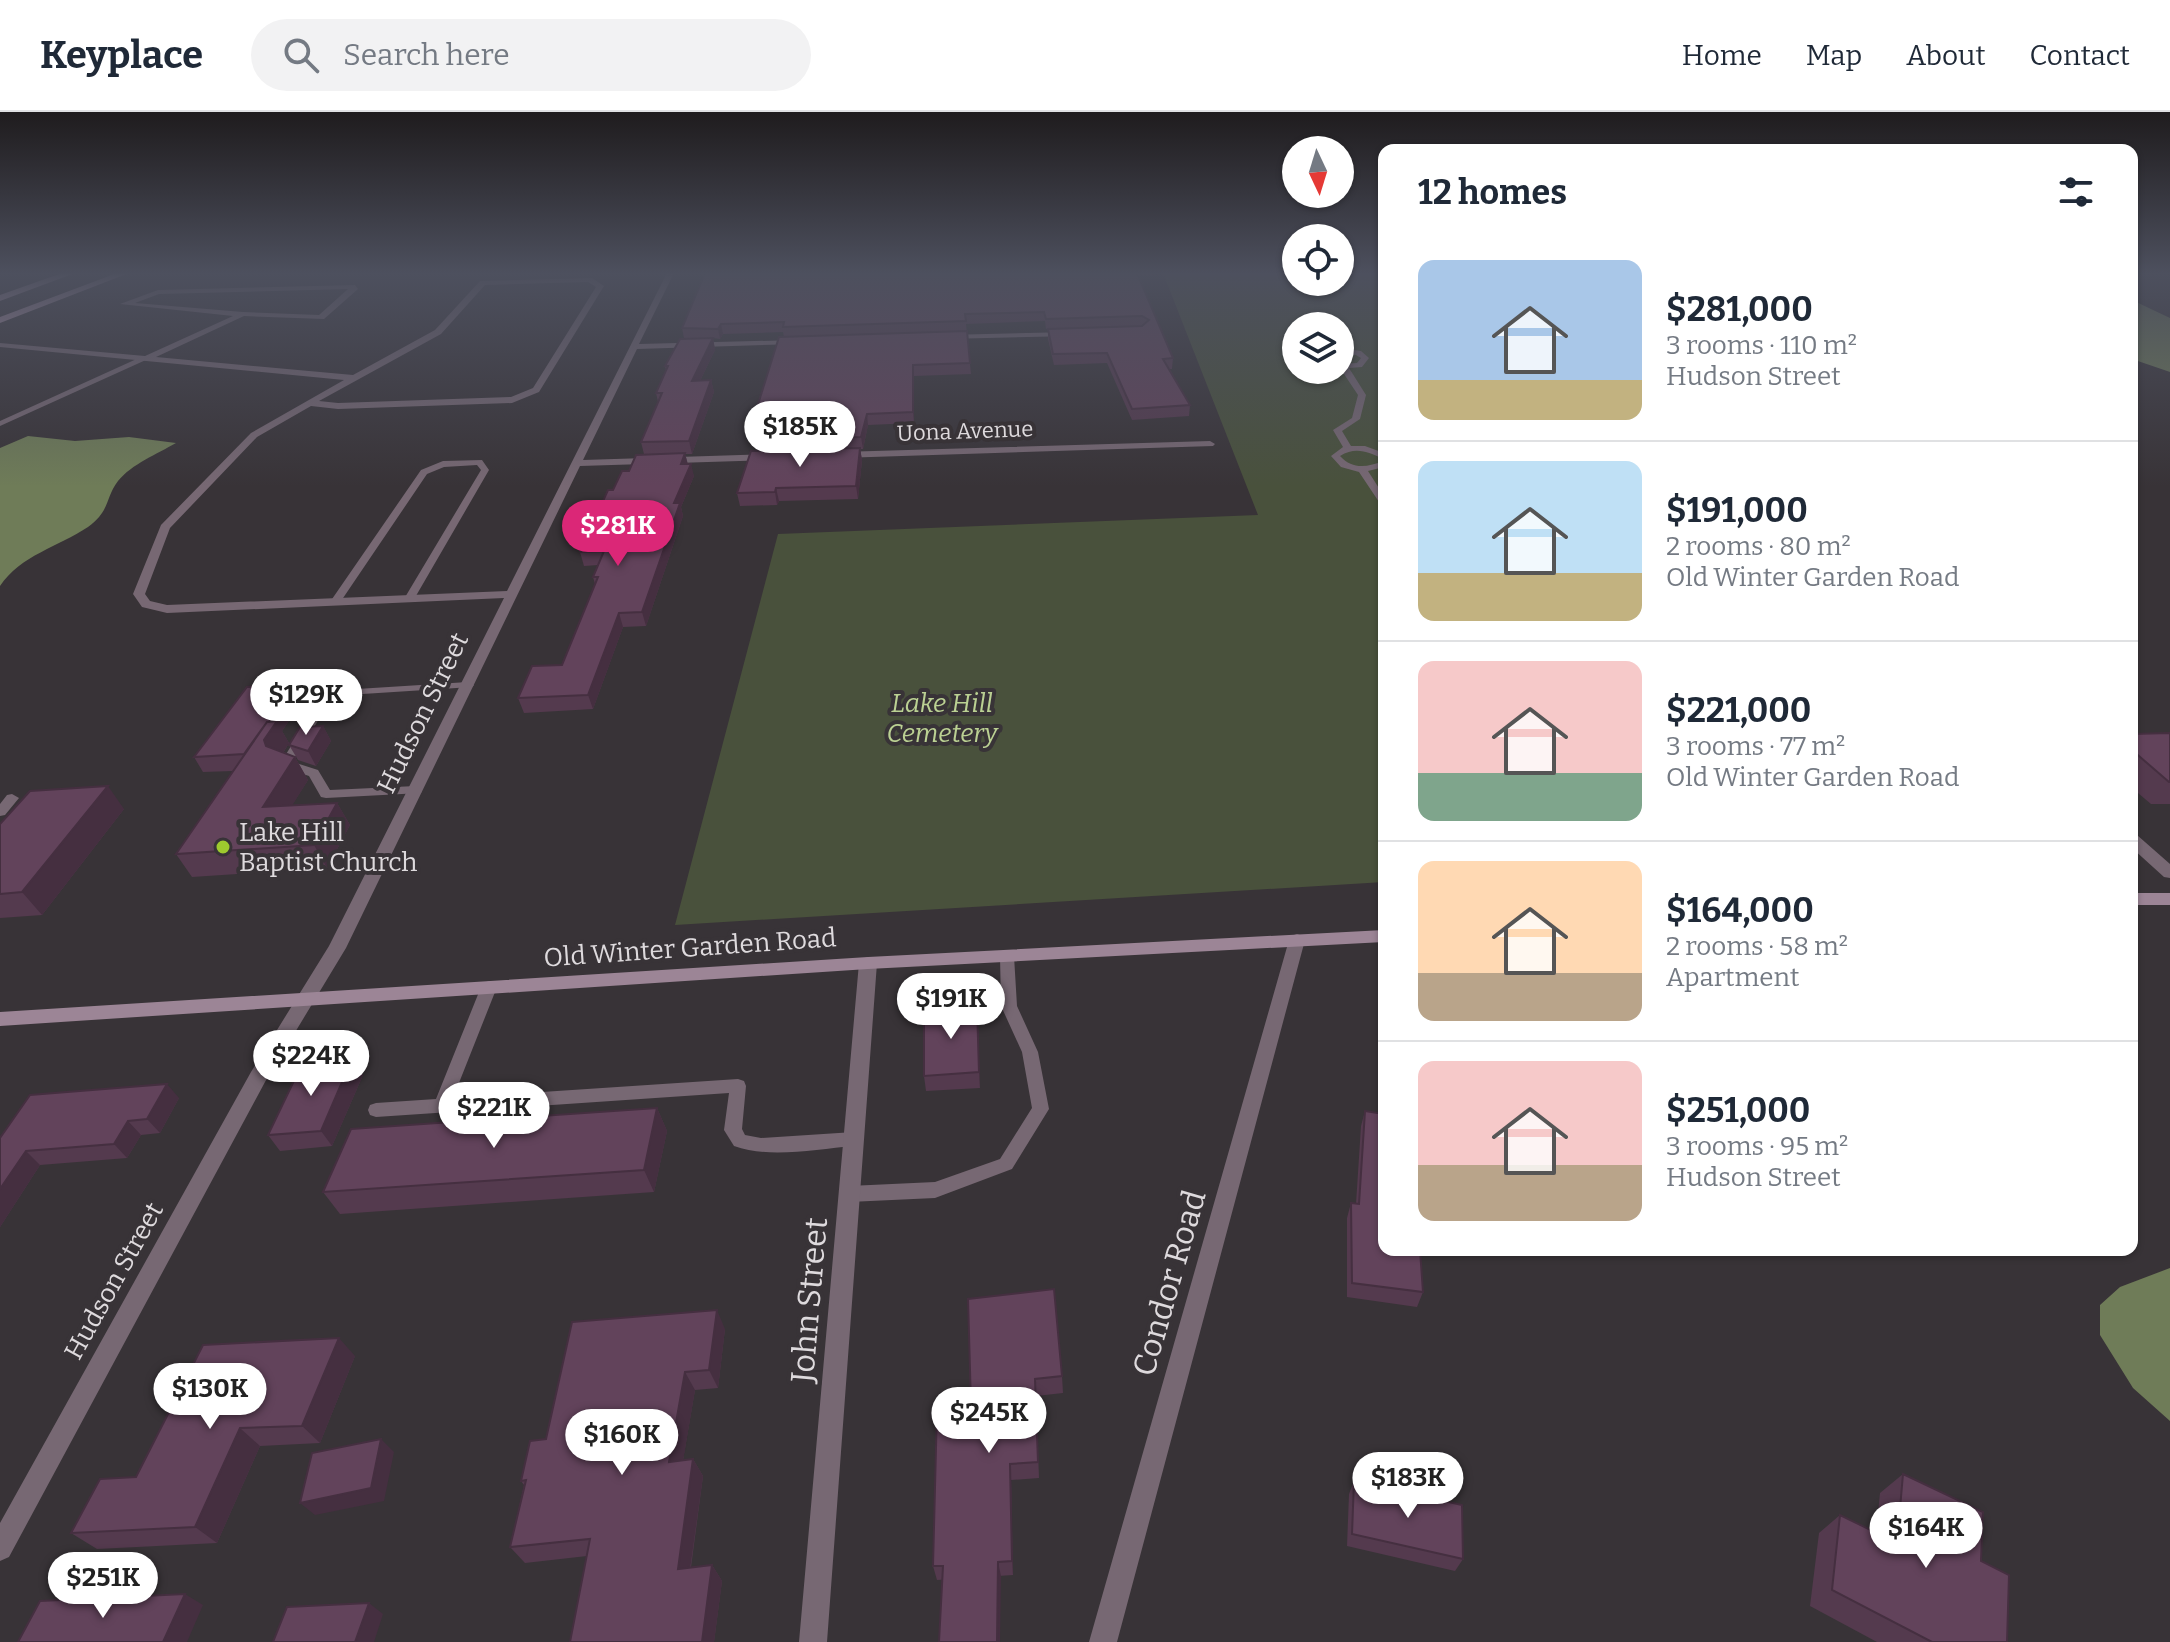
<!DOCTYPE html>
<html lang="en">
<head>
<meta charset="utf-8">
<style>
  body { margin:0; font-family:Bitter,serif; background:#f2f2f3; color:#1f2937; height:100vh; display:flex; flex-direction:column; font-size:30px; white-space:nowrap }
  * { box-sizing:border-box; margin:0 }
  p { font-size:26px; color:#747a83 }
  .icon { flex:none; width:44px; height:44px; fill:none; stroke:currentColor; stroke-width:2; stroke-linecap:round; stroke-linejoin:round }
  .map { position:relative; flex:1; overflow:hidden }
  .panel { position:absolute; left:1378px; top:32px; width:760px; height:1112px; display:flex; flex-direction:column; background:#fff; border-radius:16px; box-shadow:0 2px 6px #0004 }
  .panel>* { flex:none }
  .needle { width:52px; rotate:176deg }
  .buttons { position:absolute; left:1282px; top:24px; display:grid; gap:16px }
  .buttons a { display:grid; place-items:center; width:72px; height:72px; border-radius:50%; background:#fff; box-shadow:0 2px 6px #0004; font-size:40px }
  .price { position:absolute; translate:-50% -68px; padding:0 18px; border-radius:28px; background:#fff; color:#222; font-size:26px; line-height:52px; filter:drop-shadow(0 2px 4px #0008) }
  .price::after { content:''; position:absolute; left:50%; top:48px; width:24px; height:18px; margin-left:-12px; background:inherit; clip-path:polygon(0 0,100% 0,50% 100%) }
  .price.on { background:#db2777; color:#fff }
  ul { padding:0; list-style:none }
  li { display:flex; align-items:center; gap:24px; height:200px; padding:0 40px }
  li+li { border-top:2px solid #e0e1e3 }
  li span { display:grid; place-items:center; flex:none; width:224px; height:160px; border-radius:16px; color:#555 }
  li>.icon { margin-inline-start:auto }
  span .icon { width:96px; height:96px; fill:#fffc; stroke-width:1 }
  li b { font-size:34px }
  h2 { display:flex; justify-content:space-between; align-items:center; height:96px; padding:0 40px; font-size:34px }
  header { display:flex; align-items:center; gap:48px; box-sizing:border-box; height:112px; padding:0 40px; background:#fff; border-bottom:2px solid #e0e1e3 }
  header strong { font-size:38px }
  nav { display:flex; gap:44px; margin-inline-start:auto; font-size:28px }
  .search { width:560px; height:72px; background:#f2f2f3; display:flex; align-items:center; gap:20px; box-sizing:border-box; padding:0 28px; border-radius:44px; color:#747a83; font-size:30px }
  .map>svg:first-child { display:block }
  .green { fill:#49513c; fill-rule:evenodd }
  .water { fill:#6f7c58 }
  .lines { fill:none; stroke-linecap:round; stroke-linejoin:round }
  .service { fill:#776873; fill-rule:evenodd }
  .minor { fill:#776873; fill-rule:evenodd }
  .secondary { fill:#9c8596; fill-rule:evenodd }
  .primary { fill:#b99ab1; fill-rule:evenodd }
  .wall { fill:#543a4e }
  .shaded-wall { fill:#452f40 }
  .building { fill:#62435b; stroke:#452f40; stroke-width:2 }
  .poi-dot { fill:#9eca2e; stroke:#383337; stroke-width:3 }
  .labels { text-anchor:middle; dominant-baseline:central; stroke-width:8; stroke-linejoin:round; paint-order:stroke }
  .far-street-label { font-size:22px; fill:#dedadd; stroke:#383337 }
  .park-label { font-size:26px; font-style:italic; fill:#bbd193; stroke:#383337 }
  .street-label { font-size:26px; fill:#dedadd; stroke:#383337 }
  .poi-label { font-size:26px; fill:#dedadd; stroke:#383337; text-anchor:start }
  .near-street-label { font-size:32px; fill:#dedadd; stroke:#383337 }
</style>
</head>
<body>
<header>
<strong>Keyplace</strong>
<div class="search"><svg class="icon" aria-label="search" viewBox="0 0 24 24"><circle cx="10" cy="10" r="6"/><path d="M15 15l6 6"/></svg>Search here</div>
<nav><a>Home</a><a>Map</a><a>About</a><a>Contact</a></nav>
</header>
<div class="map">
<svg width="2170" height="1530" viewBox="0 0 2170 1530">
  <rect width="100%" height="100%" fill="#383337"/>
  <path class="green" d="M1163,161H1296V170H1340V161H1384V770L675,813L778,422L1258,403ZM1296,214H1340V258H1296Z"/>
  <path class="water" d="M2132,188L2170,206V260L2132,247Z
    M28,324L75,329L129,325L176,331C157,342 132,352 118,369C105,386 111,398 88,415C58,435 21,443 0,474V336Z
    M2170,1156V1309L2133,1276L2100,1223V1193L2120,1175Z"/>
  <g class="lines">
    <path class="service" d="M1340,236L1361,239L1369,246L1362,255L1349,256L1366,283L1360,307L1342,319L1351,334H1365L1384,341V347C1368,340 1356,334 1340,344C1353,358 1367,355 1384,349V355L1368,359L1384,384V394L1381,393L1359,360L1341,355L1331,344L1343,335L1333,318L1352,306L1358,283L1340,256V252L1357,251L1361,246L1356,243L1340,240Z
      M141,245L148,247L0,314V309Z
      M482,348L489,358L413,489L409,490L404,487L481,358L477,353L444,355L427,362L339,492H331L330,490L421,358L443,349Z
      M468,570L474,573L472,575L347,583L328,592L293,650L318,658L330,678L416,674L421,675L422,678L421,681L326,686L321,685L309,664L282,655L280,652L320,587L341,578Z
      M12,682L19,686L5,703L0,704V692L7,683Z
      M1007,839L1012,840L1014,844L1017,894L1038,940L1049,997L1012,1057L935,1086L849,1090L843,1088L840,1082L843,1076L849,1074L935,1070L1000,1047L1032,996L1022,940L1001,894L1000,844L1002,840Z
      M489,869L494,871L497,875L453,986L738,967L744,969L746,974L742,1017L745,1023L761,1026L854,1020L860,1022L863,1027L860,1032L854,1034C816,1037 770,1047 734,1034L724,1018L729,981L376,1005L370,1003L368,998L370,993L376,991L436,987L481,875L484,871Z"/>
    <path class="minor" d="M667,161H674L639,232L798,228L802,230L798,232L637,237L583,348L768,342L773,345L768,348L580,354L346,836L265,970L9,1445L0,1449V1411L251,960L329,834L504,486L167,501L142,495L133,482L161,413L251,321L344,268L0,235V231L145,244L233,204L120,192L158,178L355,173L358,177L324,207L244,204L156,245L353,263L435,218L480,169L592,166L604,174L539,280L512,291L338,297L311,294L257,325L170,416L145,482L150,489L167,493L507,479ZM588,170L596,175L533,276L511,285L338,291L319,289L441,222L485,173ZM348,177L319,203L243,200L135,191L159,182Z
      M1070,220L1073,224L945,227L941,225L945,223Z
      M1210,329L1215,332L1213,334L840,346L835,343L840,340Z
      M2132,722L2137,723L2170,752V766L2164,765L2132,736Z
      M1297,822L1303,824L1305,828L1117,1530H1089L1289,828L1291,824Z
      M868,845L874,847L877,851L827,1530H799L859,851L862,847Z"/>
    <path class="secondary" d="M2132,781H2170V793H2132Z
      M1384,818V830L868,857L0,914V900L868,845Z"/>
    <path class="primary" d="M62,161H75L0,189V183Z
      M117,161H129L0,211V205Z"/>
  </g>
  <path class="wall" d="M705,161H1153V163H1138L1173,246L1172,257H1168L1190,293L1189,304L1132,308L1107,251L1054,253L1048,227V217L1142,214L1046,217L1045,209L966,212L971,262L914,264V311L868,313L863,337H860L862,348L858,387L779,389L777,393L740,394L737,381L758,339L756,326H753L751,315L784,225L783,220L723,222L720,227L713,226L715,238L700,269L711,268L714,280L692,342H685L688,352L694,364L681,395L683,404L646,514L623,515L593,597L524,601L518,586L562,553L595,472L593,465L598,453L584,454L580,440L613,378L644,342L641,330L658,290L656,281L666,258L665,254L709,226H684L682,216Z
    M304,587L282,619L289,631L283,641L295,645L308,668L292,693L337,691L350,713L327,756L192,765L176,742L233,659L203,660L194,645Z
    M323,614L331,629L316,654L298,648L289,633Z
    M2170,621V692H2151L2132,676V622Z
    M124,697L42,803L0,806V712Z
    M977,893L980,976L926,979L924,964Z
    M352,947L363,963L332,1034L280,1039L268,1023Z
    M179,986L160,1021L141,1023L127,1046L40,1053L0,1115V1026Z
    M657,996L667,1019L654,1080L340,1102L323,1080Z
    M1365,999L1423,1180L1417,1195L1347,1185V1106L1351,1091L1356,1092L1361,1014Z
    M968,1187L1062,1264L1063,1281L1036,1284L1039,1366L1011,1368L1013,1463L937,1468L933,1454L971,1293Z
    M725,1217L718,1276L695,1278L683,1348L693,1347L703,1364L691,1455L712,1453L722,1469L714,1530H570L587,1444L525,1451L510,1435L524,1373L521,1369L546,1327Z
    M355,1244L320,1331L260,1334L217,1431L97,1437L71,1421Z
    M1903,1362L1981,1449L2007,1530H1877L1810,1494L1819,1421L1840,1403L1876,1421L1880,1381Z
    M1354,1369L1463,1447L1455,1459L1347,1434L1349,1382Z"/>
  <path class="shaded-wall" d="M721,212L723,222L720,227L718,217Z
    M713,226L715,238L694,281L692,269Z
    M913,253L914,264V311L913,300Z
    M711,268L714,280L692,342L689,329Z
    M867,302L868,313L863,337L861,325Z
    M860,336L862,348L858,387L856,374Z
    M685,341L688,354L681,352Z
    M691,352L694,364L681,395L683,404L646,514L642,500L674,391Z
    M776,376L779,389L777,393L775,380Z
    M619,501L623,515L593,597L588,583Z
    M296,572L304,587L282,619L289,631L277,650L246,642Z
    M323,614L331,629L316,654L308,639Z
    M295,645L308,668L277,718L263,695Z
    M108,674L124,697L42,803L22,780Z
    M337,691L350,713L327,756L314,733Z
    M977,893L978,909L980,976L979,960Z
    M352,947L363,963L332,1034L321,1019Z
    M167,972L179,986L160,1021L147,1007Z
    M657,996L667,1019L654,1080L644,1058Z
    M128,1009L141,1023L127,1046L114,1032Z
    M26,1039L40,1053L0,1115V1077Z
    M717,1198L725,1217L718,1276L709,1258Z
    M339,1226L355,1244L320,1331L302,1314Z
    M685,1260L695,1278L680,1367L669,1350Z
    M240,1316L260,1334L217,1431L195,1415Z
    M381,1327L394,1340L384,1389L315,1403L300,1391Z
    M693,1347L703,1364L688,1472L678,1457Z
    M1010,1352L1011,1368L1013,1463L1012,1449Z
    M998,1450L1001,1464L1000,1530H997Z
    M712,1453L722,1469L714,1530H702Z
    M185,1482L203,1493L187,1530H163Z
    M369,1491L383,1502L374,1530H355Z"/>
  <path class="building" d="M705,161H1137L1173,246L1163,247L1190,293L1132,297L1107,241L1053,242L1048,217L1142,214L1149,208L1142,204L1046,207L1044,200L965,202L966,209L783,215L784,210L721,212L718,217L682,216Z
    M967,219L970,251L913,253V300L867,302L861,325L756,328L760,314L751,315L779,225Z
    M713,226L692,269L711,268L689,329L641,330L662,281H656L668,254H665L680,227Z
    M860,336L856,374L776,376L775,380L737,381L751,339Z
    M685,341L681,352H691L674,391H680L642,500L619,501L588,583L518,586L532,554L562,553L598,465H593L604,439L580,440L608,378H613L622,359H629L636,343Z
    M296,572L269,610H267L244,642L194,645L247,575Z
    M277,609L264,628L266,634L295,645L263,695L337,691L314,733L176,742L267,610Z
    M323,614L308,639L289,633L300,615Z
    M2170,621V670H2169L2132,638V622Z
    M108,674L22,780L0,782V712L30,679Z
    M977,893L979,960L924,964V897Z
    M352,947L321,1019L268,1023L302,952Z
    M167,972L147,1007L128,1009L114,1032L26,1039L0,1077V1026L30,983Z
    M657,996L644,1058L323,1080L351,1017Z
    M1365,999L1384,1002V1138H1420L1423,1180L1352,1171L1351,1091L1359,1092Z
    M1054,1177L1062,1264L1035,1267L1038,1350L1010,1352L1012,1449L998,1450L997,1530H939L943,1454H933L937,1296L971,1293L968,1187Z
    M717,1198L709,1258L685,1260L669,1350L693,1347L678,1457L712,1453L702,1530H570L590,1427L510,1435L526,1368L521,1369L530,1329L546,1327L572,1210Z
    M339,1226L302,1314L240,1316L195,1415L71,1421L100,1367L136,1365L203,1233Z
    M381,1327L371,1376L300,1391L312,1341Z
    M1903,1362L1983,1400L1981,1449L2009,1463L2007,1530H1932L1832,1478L1840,1403L1897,1431Z
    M1354,1369L1462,1393L1463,1447L1352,1422Z
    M185,1482L163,1530H18L40,1489Z
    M369,1491L355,1530H273L287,1495Z"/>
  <linearGradient id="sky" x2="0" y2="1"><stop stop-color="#1f1c1e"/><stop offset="0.43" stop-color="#4d505e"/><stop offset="1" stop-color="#4d505e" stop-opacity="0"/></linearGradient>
  <rect width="2170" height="375" fill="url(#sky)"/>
  <circle class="poi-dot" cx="223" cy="735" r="8"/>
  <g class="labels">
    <g class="far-street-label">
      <text transform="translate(965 319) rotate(-2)">Uona Avenue</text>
    </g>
    <g class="park-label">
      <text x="942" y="591">Lake Hill<tspan x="942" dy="30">Cemetery</tspan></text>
    </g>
    <g class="street-label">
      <text transform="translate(423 601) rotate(-64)">Hudson Street</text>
      <text transform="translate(690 836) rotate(-4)">Old Winter Garden Road</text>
      <text transform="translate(114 1169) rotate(-61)">Hudson Street</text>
    </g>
    <g class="poi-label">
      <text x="239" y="720">Lake Hill<tspan x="239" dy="30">Baptist Church</tspan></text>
    </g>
    <g class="near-street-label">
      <text transform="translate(1169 1171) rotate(-74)">Condor Road</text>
      <text transform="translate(809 1188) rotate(-85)">John Street</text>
    </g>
  </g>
</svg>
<div class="buttons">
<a><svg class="needle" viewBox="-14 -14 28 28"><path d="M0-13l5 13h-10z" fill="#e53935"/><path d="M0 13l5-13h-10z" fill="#747a83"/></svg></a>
<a><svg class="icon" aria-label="locate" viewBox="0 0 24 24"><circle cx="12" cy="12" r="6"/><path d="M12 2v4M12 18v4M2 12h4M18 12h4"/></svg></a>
<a><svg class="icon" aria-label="layers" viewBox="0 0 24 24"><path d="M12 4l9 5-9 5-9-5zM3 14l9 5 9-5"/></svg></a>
</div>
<b class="price" style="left:800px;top:357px">$185K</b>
<b class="price on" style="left:618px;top:456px">$281K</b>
<b class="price" style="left:306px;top:625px">$129K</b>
<b class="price" style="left:951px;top:929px">$191K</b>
<b class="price" style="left:311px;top:986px">$224K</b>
<b class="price" style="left:494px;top:1038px">$221K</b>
<b class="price" style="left:210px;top:1319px">$130K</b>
<b class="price" style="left:989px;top:1343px">$245K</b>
<b class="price" style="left:622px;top:1365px">$160K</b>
<b class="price" style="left:1408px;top:1408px">$183K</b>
<b class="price" style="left:1926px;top:1458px">$164K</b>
<b class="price" style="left:103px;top:1508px">$251K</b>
<section class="panel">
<h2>12 homes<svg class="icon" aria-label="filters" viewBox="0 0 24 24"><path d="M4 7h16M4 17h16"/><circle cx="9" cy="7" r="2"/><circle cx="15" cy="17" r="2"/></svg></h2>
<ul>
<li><span style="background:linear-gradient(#a9c7e8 75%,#c2b280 0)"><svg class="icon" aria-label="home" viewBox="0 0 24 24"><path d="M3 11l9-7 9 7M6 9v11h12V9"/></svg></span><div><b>$281,000</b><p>3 rooms · 110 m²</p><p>Hudson Street</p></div></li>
<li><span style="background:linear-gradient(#bfe0f5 70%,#c2b280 0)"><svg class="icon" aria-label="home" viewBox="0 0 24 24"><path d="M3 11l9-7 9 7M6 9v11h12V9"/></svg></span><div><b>$191,000</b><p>2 rooms · 80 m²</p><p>Old Winter Garden Road</p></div></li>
<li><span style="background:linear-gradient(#f6c9c9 70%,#7fa58c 0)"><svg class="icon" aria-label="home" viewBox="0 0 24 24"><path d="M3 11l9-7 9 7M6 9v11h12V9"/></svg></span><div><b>$221,000</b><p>3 rooms · 77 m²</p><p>Old Winter Garden Road</p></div></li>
<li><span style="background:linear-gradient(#ffd9b3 70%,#b9a48a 0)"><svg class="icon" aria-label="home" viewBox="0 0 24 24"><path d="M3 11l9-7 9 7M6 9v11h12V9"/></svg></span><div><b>$164,000</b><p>2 rooms · 58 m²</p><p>Apartment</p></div></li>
<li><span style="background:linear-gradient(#f6c9c9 65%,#b9a48a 0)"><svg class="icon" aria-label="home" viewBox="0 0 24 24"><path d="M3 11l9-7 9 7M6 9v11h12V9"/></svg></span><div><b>$251,000</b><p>3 rooms · 95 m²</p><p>Hudson Street</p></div></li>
</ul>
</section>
</div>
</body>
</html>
